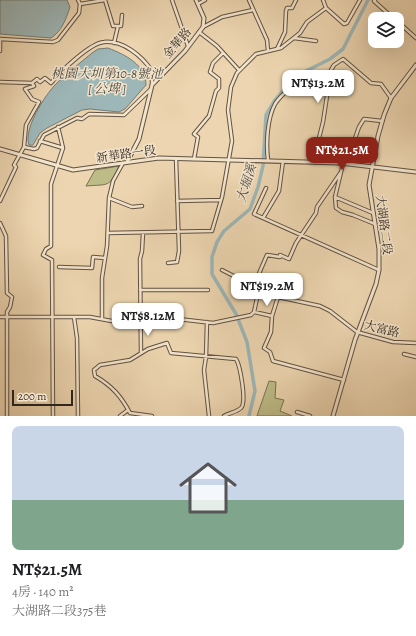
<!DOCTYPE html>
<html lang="zh-TW">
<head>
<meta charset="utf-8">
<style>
  body { margin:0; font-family:Alegreya,"Noto Serif TC",serif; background:#f6f6f6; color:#202124; height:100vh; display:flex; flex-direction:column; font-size:15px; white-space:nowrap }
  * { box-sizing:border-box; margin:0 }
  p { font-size:13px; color:#757577 }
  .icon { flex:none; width:22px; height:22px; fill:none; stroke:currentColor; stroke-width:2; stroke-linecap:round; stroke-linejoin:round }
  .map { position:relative; height:416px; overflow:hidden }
  .sheet { display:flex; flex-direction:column; background:#fff; flex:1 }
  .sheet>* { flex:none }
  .fabs { position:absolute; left:368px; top:12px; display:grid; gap:8px }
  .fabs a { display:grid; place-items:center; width:36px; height:36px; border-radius:8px; background:#fff; box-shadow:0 4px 16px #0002; font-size:20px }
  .scale { position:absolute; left:12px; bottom:10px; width:61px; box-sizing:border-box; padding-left:4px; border:2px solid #33271d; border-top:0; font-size:11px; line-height:14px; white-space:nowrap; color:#33271d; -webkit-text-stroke:3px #f3e4cc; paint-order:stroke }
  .price { position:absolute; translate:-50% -34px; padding:0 9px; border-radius:8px; background:#fff; color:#222; font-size:13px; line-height:26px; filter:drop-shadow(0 1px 2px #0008) }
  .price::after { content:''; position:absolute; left:50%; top:24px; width:12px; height:9px; margin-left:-6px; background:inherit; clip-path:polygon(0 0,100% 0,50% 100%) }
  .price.current { background:#8f2418; color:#fff }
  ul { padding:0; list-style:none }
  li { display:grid; align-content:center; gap:8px; height:212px; padding:0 12px }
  li span { display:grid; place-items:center; height:124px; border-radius:8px; color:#555 }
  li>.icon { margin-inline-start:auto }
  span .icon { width:72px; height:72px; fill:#fffc; stroke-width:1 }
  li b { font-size:17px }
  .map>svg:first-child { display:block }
  .green { fill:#bdbc87; stroke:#787252 }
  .water { fill:#9db6b7; stroke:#737d79 }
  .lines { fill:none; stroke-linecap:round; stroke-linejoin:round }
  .river { stroke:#9db6b7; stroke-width:3.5 }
  .minor-casing { stroke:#615242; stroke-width:4.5 }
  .tertiary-casing { stroke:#615242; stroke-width:5 }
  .minor { stroke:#f3e4cc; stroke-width:2.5 }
  .tertiary { stroke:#f3e4cc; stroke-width:3 }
  .labels { text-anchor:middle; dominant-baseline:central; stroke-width:3; stroke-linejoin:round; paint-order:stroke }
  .street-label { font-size:12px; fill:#33271d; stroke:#f3e4cc }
  .water-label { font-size:13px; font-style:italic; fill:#4e4b44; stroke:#f3e4cc }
</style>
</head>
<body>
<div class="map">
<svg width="416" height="416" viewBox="0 0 416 416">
  <rect width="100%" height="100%" fill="#ecd5b0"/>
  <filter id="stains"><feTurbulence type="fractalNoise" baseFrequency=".005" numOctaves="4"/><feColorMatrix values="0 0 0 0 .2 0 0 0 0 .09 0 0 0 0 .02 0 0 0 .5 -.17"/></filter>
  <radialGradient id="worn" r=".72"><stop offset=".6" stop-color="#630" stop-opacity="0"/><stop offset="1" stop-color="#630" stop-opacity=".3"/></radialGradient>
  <path class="green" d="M119,166C109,188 109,184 86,186L95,170Z
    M269,381L276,382L275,398L284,400L280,411L292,416H257Z"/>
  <path class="water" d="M0,0H67L70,7C66,19 62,31 51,38L0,34Z
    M108,48C126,55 146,65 146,85L125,109L119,112L90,109L82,110L47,128L40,133L33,145H29C23,129 45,95 56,84C67,73 80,63 92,53L98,49Z"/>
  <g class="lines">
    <path class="river" d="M249,416L255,391L247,342L236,314L212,274V257L217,242L224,231L250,209L258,187L263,166L266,115L275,100L294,77L330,59L343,49L368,0"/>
    <g class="minor-casing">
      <path id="minor" d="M78,0L80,4
        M105,0L113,26H121L122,15
        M172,0L188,46
        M249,0L267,40L268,51
        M323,0L326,8L344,24L347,23L360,0
        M375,0L374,1L394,19
        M198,4L205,0
        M397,21L416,38
        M203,27L222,17L253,10
        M199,32L217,46L239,70
        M294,38L316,41
        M0,39L53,42L58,40L79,13L80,4L105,0
        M114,43L118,26
        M277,49L285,32L286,11L287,8H292L296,0
        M0,51V39
        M0,82L32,83L34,86L25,89L32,99L39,102L26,125L24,147
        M32,83L37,79L40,82L45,78L51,83C60,72 90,43 104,42C123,40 142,56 152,71V85
        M40,141L63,148
        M375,152L355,150L352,147L359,127L364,119L382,121
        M194,159L198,137L194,134L209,116L216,91L219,88V79L210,72L213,63L223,53
        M268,160C266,144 267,119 275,104C280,96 294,84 303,78
        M313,162L323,122L331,70L334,65L343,59L371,83L381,84L391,98
        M343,164L335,197L336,208L342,212L353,215L375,224
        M266,188L254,214L379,270
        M335,197L373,213
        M109,198L132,207L142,206
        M0,201L16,167L14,165L24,147L34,149L37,148L44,135L77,118L82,119L89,114L124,115L151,89
        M177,201L221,200
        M263,218L279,191L283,161
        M0,223L6,236L7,293L12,297L10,307L7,312V416
        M108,233L212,231L222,197L232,141L228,110L231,87L237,73L256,54L281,48L300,33L307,22L326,8
        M168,263L177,262L179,251L176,158
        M59,267L92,268L93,257L105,258
        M254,285L267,255L280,257V255L289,259L296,243L316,213L317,207L341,172
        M259,289L278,297L320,306L330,311L357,332L393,342L416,343
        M140,290H208
        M254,312L272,316L278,297
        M272,316L271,332L264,348L270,352L273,361L344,380
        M0,317H90L117,322H140L178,319L213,323L251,315L254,312L259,289L222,270
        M74,317L77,338L78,416
        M102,318V278L107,246L109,198L113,181L123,163
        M207,322L206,357L204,370L209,416
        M141,353L140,259L142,251L143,233
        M404,354L416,357
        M297,412L310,416
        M53,416L52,260L43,255L46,249L51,246V184L63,148L58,127
        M120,416L128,410
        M152,416L130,413C121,396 112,386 95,376L94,370L100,365L130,360L148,349L167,343L171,353L236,359C240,365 247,402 241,408C237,412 229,413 224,416"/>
    </g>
    <g class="tertiary-casing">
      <path id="tertiary" d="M0,149L73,170L159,158L340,163L416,172
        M127,162L139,139L152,85L185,51L203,27L204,18L196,0
        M333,416L355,340L376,284L379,270V249L369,185L378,136L384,115L391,98L416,65"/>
    </g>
    <use href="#minor" class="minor"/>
    <use href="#tertiary" class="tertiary"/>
  </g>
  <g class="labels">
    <g class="street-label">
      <text transform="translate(177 43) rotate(-49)">金華路</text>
      <text transform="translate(126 154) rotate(-8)">新華路一段</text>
      <text transform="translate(384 225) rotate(83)">大湖路二段</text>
      <text transform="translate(382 329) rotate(14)">大富路</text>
    </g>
    <g class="water-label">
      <text x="107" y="73">桃園大圳第10-8號池<tspan x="107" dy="15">[ 公埤 ]</tspan></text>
      <text transform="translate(246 183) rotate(-73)">大堀溪</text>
    </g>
  </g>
  <rect width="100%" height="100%" filter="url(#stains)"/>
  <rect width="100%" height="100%" fill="url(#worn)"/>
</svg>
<div class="fabs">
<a><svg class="icon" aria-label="layers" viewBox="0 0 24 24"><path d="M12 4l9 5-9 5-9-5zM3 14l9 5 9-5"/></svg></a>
</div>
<div class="scale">200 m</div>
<b class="price" style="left:318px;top:104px">NT$13.2M</b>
<b class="price current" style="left:342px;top:171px">NT$21.5M</b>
<b class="price" style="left:267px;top:307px">NT$19.2M</b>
<b class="price" style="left:148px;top:337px">NT$8.12M</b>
</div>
<section class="sheet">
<ul>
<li><span style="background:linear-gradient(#c9d6e8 60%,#7fa58c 0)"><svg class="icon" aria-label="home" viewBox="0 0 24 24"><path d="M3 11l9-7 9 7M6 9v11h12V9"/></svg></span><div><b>NT$21.5M</b><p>4房 · 140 m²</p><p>大湖路二段375巷</p></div></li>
</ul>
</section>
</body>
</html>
